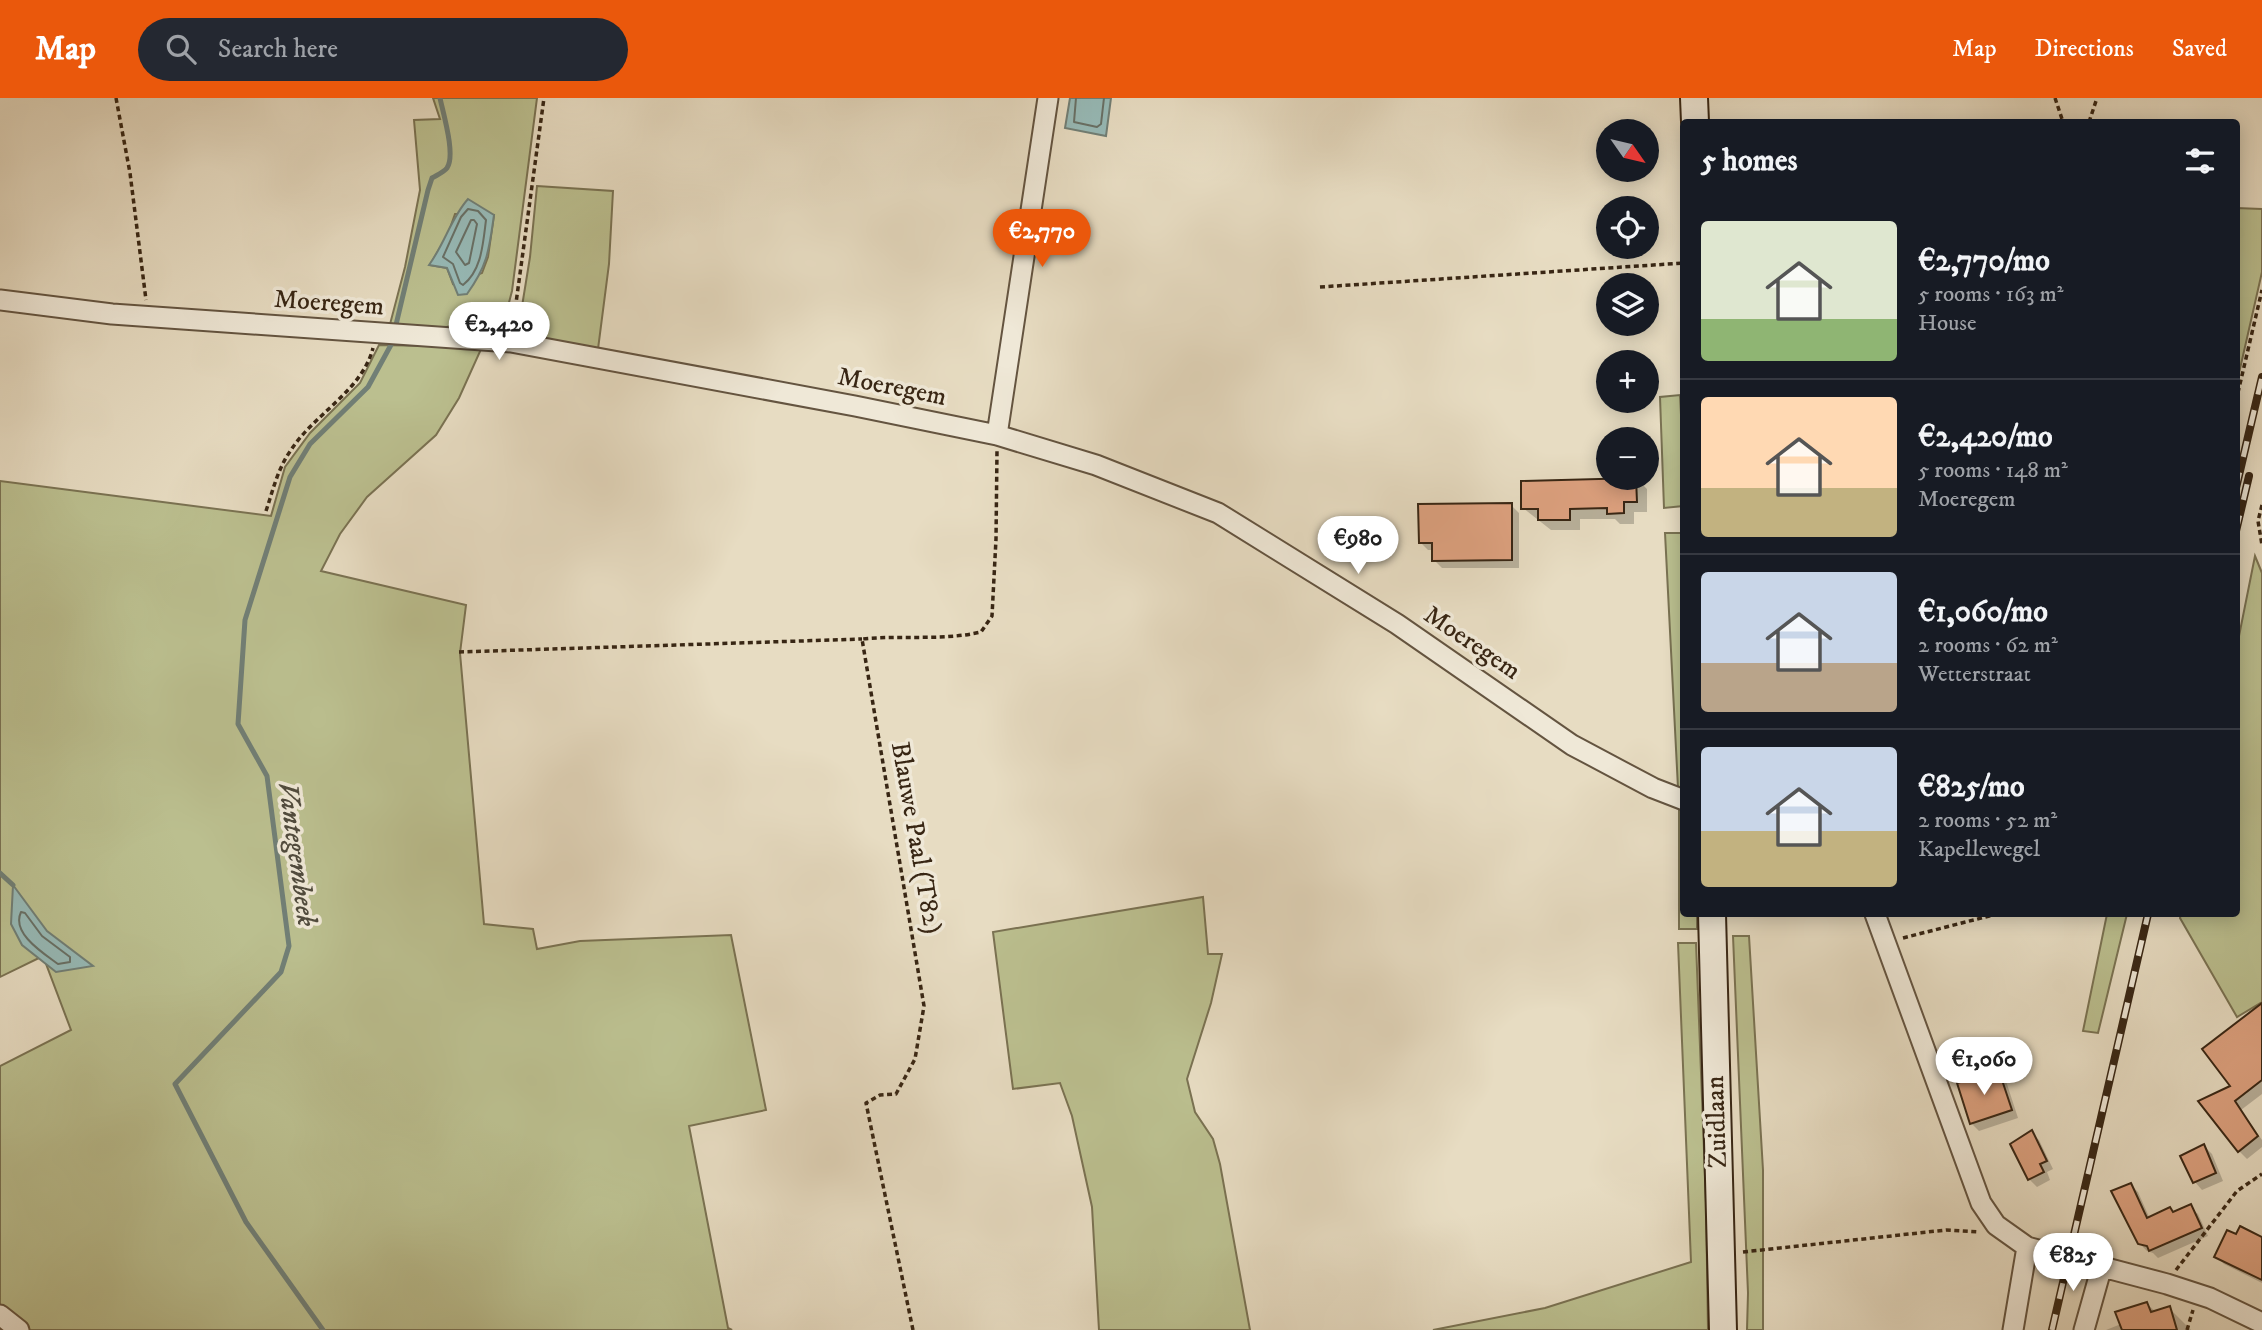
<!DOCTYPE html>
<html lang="en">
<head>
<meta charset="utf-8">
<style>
  body { margin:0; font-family:"IM FELL DW Pica",serif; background:#242831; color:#f1f3f6; height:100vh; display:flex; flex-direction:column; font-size:26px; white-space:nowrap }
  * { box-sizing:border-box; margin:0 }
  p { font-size:23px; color:#9ea1a6 }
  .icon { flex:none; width:38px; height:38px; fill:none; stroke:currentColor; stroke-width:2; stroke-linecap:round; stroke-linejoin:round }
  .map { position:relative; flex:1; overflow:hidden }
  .panel { position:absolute; left:1680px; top:21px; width:560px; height:798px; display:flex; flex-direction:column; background:#171b24; border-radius:7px; box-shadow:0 4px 18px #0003 }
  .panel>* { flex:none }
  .needle { width:46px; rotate:124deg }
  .controls { position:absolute; left:1596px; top:21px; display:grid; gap:14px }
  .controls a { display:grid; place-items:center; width:63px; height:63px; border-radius:50%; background:#171b24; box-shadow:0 4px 18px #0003; font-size:35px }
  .price { position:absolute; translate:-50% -60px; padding:0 16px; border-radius:24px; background:#fff; color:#222; font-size:23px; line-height:46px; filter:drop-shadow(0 2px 4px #0008) }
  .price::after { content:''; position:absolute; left:50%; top:42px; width:21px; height:16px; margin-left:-10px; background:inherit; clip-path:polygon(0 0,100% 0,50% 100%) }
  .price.active { background:#ea580c; color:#fff }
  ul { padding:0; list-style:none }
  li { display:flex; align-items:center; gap:21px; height:175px; padding:0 21px }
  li+li { border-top:2px solid #363941 }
  li span { display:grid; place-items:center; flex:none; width:196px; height:140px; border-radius:7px; color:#555 }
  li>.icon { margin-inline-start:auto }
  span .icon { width:84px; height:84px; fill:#fffc; stroke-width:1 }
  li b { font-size:30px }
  h2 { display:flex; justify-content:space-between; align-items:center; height:84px; padding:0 21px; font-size:30px }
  header { display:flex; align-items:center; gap:42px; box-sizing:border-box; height:98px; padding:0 35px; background:#ea580c; color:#fff }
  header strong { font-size:33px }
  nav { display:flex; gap:38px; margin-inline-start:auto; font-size:24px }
  .search { width:490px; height:63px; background:#242831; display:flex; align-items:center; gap:18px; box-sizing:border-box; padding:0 24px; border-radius:38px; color:#9ea1a6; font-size:26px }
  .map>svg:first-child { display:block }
  .green { fill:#bbbf8f; stroke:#7a7252; stroke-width:2; fill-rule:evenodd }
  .water { fill:#97bab7; stroke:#717f76; stroke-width:2 }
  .shadow { fill:#0003 }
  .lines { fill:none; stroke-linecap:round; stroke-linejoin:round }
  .shore { stroke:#687066; stroke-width:2 }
  .stream { stroke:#717f76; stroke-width:5 }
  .building { fill:#dda17f; stroke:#382614; stroke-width:2 }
  .minor-casing { stroke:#645440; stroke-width:23 }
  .secondary-casing { stroke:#382614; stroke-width:30 }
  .path { stroke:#382614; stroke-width:3.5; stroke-dasharray:5 3.5; stroke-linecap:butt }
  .minor { stroke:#efe8d7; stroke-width:19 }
  .secondary { stroke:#efe8d7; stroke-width:26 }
  .rail-casing { stroke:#382614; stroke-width:8 }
  .rail { stroke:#efe8d7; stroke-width:5; stroke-dasharray:16; stroke-linecap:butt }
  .labels { text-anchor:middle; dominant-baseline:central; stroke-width:7; stroke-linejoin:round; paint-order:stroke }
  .street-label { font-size:26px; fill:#382614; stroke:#efe8d7 }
  .water-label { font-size:28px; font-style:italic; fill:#504b3d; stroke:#efe8d7 }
</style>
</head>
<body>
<header>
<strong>Map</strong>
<div class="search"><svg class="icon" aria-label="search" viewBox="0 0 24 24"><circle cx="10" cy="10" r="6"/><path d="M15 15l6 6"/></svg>Search here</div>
<nav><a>Map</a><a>Directions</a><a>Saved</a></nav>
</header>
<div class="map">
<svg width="2262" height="1232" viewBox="0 0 2262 1232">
  <rect width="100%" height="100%" fill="#e7dcc2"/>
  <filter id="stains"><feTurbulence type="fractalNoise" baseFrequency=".00286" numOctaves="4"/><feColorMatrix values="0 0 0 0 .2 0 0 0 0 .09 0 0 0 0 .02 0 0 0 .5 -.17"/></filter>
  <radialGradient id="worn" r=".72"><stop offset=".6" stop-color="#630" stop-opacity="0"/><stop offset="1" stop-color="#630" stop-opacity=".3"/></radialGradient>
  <path class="green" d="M433,0H537L512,193L502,231L457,225L435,234L389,230L405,169L420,92L414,22L440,21ZM455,116L494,117L488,159L482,175L453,186L447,170L430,167L448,136Z
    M537,88L613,93L609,166L598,251L524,240L518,233L530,159Z
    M2236,110L2262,111V174L2237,284Z
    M379,247L482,249L459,300L436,337L367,399L340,436L321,473L466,507L460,555L484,826L533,831L537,851L580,843L731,837L766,1012L689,1028L728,1230L732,1232H29L0,1210V968L71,932L43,858L0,879V383L271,418L285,369L310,335L360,285Z
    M1680,297L1683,356V408L1664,410L1660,299Z
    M1665,435H1683V691L1678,690Z
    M2255,458L2262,475V904L2237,919L2180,820L2181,816H2236L2237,548Z
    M1679,711H1683L1684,816H1697V831H1679Z
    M1203,799L1208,856H1222L1211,905L1187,981L1195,1014L1213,1041L1220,1066L1250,1232H1099L1092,1109L1072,1018L1060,985L1013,991L993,834Z
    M2107,816H2127L2098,935L2083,933Z
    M1733,838H1749L1763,1072V1232H1747L1748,1195Z
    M1678,845H1696L1706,1104L1708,1232H1433L1545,1210L1691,1164Z"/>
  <path class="water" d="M1070,0H1111L1106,38L1065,30Z
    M468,101L494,117C489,152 488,167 467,196L458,197L447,170L429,167C445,145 451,120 468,101Z
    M13,787L47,833L93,868L56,874L22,847L11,826Z"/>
  <path class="shadow" d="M1636,380L1647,391V414H1634V426H1620L1615,421H1580V432H1551L1523,410Z
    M1511,407L1519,415V470H1442L1434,462V452H1428L1420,444Z
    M2262,908V996L2241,1012L2262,1042V1049L2247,1061L2239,1053L2233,988Z
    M1998,975L2006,983L2018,1020L1979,1033L1971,1025Z
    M2031,1035L2039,1042L2053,1071L2047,1074L2050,1082L2037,1089L2029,1081Z
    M2204,1048L2212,1056L2223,1083L2202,1092L2195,1084Z
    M2131,1087L2138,1094L2150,1121L2170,1111L2175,1115L2190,1109L2198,1116L2208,1138L2158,1160L2153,1155L2147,1153L2139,1145Z
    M2262,1149V1185L2224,1166L2216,1158Z
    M2147,1206L2156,1214L2169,1210L2191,1232H2106L2121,1226Z"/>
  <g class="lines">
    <path class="shore" d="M1076,0L1074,24L1097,29L1101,26L1104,0
      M468,111L478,113L486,122C483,145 482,172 463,187L460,185L453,166L443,159L461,119Z
      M471,122H474L477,126L469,165L465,167L456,154Z
      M21,814L25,815L42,838L70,859V864L58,866C43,855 11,835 21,814Z"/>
    <path class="stream" d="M395,231L428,92L432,80C437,77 444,74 447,70C456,57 443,15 440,0
      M0,775L13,787
      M323,1232L246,1124L175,986L281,874L289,848L267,678L238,626L245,522L290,379L310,346L368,289L392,245"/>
  </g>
  <path class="building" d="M1636,380L1637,404H1624V415L1607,416V410L1570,411V422H1538V411H1521V383Z
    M1512,405V462L1432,463V445H1419L1418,406Z
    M2262,905V982L2235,1003L2258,1038L2238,1054L2198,1003L2230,988L2202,951Z
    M1999,973L2012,1012L1970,1026L1957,985Z
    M2032,1032L2047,1063L2040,1066L2044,1074L2028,1082L2010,1046Z
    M2204,1046L2216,1075L2193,1085L2180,1058Z
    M2131,1085L2147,1120L2170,1109L2173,1114L2191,1106L2202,1130L2149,1153L2147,1148L2138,1146L2111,1093Z
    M2240,1128L2262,1139V1182L2214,1159L2227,1132L2236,1136Z
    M2147,1204L2151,1214L2170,1208L2177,1232H2122L2115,1214Z"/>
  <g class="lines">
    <g class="minor-casing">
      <path id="minor" d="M0,202L112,216L511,244L855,308L997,337L1096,367L1218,415L1397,526L1572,647L1653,690L1684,702
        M997,337L1048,0
        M1875,816L1981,1105L1996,1127L2027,1149L2167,1186L2210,1200L2262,1225
        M0,1217L19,1232
        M2013,1232L2027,1149
        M2084,1232L2102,1168"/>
    </g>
    <g class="secondary-casing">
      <path id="secondary" d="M1694,0L1695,24
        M1712,816L1723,1232"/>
    </g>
    <path class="path" d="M116,0L130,75L146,202
      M2055,0L2063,24
      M2089,24L2097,0
      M1320,189L1684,165
      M513,227L544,0
      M2236,303L2262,192
      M2262,407L2258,423L2262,447
      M266,413C273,392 278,370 291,352C314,316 362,293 373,250
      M459,554L862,541
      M1903,840L1997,816
      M1743,1154L1946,1132L1979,1134
      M2176,1172L2237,1093L2262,1076
      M913,1232L866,1005L880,997L896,996L915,961L924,908L862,541C902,537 942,543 981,534L992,518L996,441L997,353
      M2187,1232L2193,1212"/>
    <use href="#minor" class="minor"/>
    <use href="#secondary" class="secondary"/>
    <g class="rail-casing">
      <path id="rail" d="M2236,390L2262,279
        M2236,433L2249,378
        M2052,1232L2148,816"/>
    </g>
    <use href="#rail" class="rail"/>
  </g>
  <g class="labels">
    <g class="street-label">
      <text transform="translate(329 205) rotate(4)">Moeregem</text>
      <text transform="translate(892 289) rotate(11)">Moeregem</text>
      <text transform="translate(1472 545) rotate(34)">Moeregem</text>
      <text transform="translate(916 740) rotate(80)">Blauwe Paal (T82)</text>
      <text transform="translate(1717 1024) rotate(-92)">Zuidlaan</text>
    </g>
    <g class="water-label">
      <text transform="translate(297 756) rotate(82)">Vantegembeek</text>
    </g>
  </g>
  <rect width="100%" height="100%" filter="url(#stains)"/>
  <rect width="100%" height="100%" fill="url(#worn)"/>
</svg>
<div class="controls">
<a><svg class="needle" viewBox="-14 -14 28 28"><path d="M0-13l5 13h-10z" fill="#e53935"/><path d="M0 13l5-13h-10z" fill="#9ea1a6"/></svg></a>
<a><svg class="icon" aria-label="locate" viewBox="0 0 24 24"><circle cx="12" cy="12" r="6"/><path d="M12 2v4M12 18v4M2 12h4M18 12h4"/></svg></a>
<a><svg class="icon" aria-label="layers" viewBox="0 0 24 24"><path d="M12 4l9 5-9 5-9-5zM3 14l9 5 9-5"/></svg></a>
<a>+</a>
<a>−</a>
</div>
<b class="price active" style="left:1042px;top:171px">€2,770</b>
<b class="price" style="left:499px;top:264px">€2,420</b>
<b class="price" style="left:1358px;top:478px">€980</b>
<b class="price" style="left:1984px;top:999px">€1,060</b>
<b class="price" style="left:2073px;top:1195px">€825</b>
<section class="panel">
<h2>5 homes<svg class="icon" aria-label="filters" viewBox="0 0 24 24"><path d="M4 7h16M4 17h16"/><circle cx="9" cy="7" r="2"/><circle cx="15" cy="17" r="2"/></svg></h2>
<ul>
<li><span style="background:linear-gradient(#dfe7d0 70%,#8fb573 0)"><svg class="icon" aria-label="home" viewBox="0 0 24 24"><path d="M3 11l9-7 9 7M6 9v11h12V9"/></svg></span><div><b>€2,770/mo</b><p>5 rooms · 163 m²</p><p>House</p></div></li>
<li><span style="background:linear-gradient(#ffd9b3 65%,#c2b280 0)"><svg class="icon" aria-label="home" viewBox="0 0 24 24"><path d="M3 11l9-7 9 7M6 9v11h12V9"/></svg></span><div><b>€2,420/mo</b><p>5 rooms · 148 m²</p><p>Moeregem</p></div></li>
<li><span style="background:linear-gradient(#c9d6e8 65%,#b9a48a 0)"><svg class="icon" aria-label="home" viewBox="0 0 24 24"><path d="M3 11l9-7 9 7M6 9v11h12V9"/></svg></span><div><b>€1,060/mo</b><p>2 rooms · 62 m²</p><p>Wetterstraat</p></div></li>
<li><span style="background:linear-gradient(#c9d6e8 60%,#c2b280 0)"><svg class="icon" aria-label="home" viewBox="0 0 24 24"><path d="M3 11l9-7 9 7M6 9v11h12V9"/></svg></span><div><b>€825/mo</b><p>2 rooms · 52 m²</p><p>Kapellewegel</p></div></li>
</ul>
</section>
</div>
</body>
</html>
